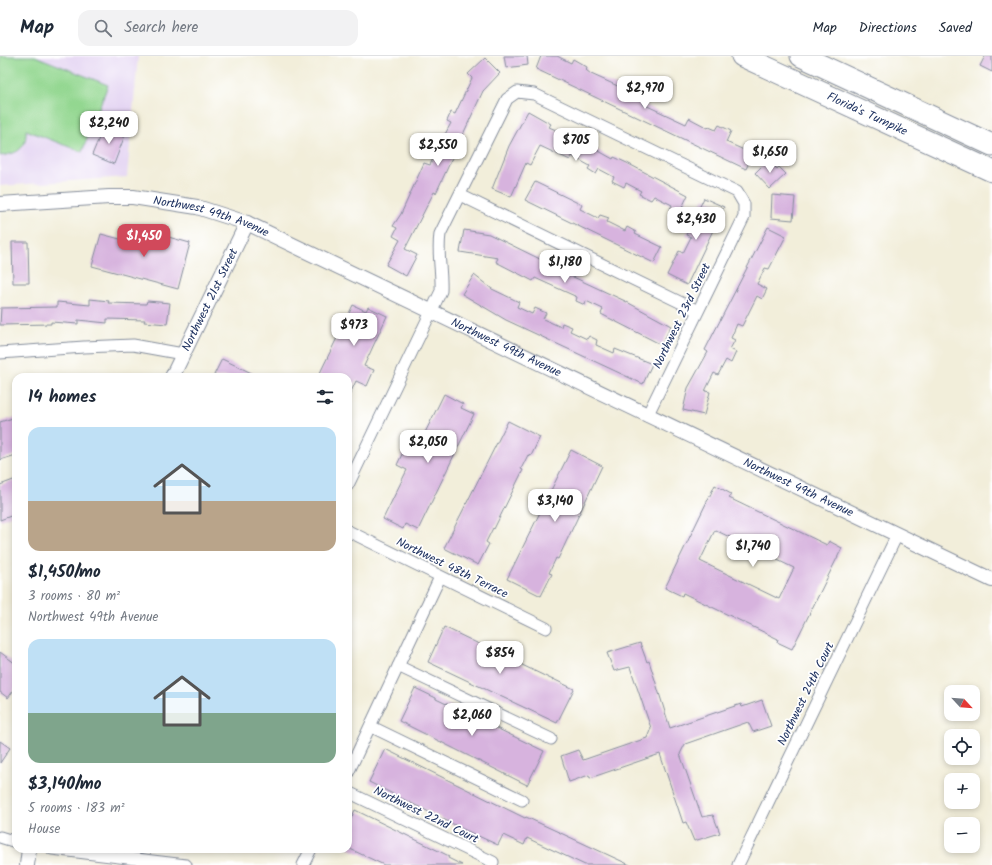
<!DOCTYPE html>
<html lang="en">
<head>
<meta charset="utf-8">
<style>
  body { margin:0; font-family:Kalam,sans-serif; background:#f2f2f3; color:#1f2937; height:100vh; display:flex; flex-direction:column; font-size:15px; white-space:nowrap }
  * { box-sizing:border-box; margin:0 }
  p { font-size:13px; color:#747a83 }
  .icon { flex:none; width:22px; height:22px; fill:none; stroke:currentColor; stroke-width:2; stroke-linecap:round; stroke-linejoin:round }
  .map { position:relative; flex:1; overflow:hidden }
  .details { position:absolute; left:12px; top:317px; width:340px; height:480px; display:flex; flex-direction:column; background:#fff; border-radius:12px; box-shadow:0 2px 6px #0003 }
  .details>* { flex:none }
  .needle { width:26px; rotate:116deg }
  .controls { position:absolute; left:944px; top:629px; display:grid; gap:8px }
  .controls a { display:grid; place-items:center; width:36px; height:36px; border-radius:8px; background:#fff; box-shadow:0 2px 6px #0003; font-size:20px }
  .price { position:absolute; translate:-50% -34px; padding:0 9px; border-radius:8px; background:#fff; color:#222; font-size:13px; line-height:26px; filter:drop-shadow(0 1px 2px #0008) }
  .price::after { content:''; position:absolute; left:50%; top:24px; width:12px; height:9px; margin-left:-6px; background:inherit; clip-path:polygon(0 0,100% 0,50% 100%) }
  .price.current { background:#d1495b; color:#fff }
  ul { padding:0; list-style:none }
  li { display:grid; align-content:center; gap:8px; height:212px; padding:0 16px }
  li span { display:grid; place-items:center; height:124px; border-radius:12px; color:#555 }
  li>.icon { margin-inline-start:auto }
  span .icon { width:72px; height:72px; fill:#fffc; stroke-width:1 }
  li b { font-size:17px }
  h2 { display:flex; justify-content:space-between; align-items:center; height:48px; padding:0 16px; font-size:17px }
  header { display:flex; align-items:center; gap:24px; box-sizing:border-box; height:56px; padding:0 20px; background:#fff; border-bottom:1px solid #e0e1e3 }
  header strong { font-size:19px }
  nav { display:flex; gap:22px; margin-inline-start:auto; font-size:14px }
  .search { width:280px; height:36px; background:#f2f2f3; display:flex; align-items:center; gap:10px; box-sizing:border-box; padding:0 14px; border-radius:12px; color:#747a83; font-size:15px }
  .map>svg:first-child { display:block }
  .built { fill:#e3d3f2 }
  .green { fill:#93d790; stroke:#578377 }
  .building { fill:#d7b3de; fill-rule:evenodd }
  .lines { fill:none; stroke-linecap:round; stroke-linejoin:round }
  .minor-casing { stroke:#868e9c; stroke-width:13 }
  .tertiary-casing { stroke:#868e9c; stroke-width:16 }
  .motorway-casing { stroke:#868e9c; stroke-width:23 }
  .minor { stroke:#fff; stroke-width:11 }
  .tertiary { stroke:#fff; stroke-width:14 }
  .motorway { stroke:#fff; stroke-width:21 }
  .labels { text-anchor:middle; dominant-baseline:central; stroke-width:3.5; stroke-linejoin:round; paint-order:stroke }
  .street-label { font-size:12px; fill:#1b2f5e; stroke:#fff }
</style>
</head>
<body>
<header>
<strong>Map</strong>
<div class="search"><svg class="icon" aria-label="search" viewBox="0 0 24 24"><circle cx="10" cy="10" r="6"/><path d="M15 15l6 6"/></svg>Search here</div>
<nav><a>Map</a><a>Directions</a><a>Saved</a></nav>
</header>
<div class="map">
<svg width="992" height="809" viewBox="0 0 992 809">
  <rect width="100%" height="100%" fill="#fff"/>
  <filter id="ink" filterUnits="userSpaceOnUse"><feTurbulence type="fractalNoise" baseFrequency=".025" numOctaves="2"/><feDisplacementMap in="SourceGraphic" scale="8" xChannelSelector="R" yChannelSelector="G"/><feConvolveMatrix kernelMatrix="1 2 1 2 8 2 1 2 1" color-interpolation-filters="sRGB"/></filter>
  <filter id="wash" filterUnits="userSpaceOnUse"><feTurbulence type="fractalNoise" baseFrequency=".012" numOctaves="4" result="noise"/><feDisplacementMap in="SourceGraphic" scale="16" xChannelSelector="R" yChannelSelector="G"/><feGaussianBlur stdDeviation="0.9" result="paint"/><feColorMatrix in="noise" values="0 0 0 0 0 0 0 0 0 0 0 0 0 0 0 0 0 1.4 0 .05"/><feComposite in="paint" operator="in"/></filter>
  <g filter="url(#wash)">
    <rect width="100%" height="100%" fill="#f2eeda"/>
    <path class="built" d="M0,0H138L127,121L0,130Z"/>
    <path class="green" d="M0,0H35L108,29L82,96L26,74C27,93 17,98 0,100Z"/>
    <g id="blocks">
      <path class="building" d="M504,0H527L528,9L506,12Z
        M541,0H557L571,7L573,3L587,11L586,14L591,18L631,36L632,34L647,40L643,48L686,68L689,62L708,72L709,71L716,74L719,69L731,75L726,86L744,94L746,89L755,94L746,113L536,13Z
        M985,0H992V16L980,10Z
        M485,2L500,17L483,35L436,137L434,136L405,193L417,199L406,220L386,209L400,184L393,180L397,172L393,170L401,158L424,107L430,109L438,92L434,90L438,82L442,84L451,67L447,65L451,56L455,58L472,22L468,18Z
        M528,55L551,68L549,71L579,84L613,103L614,101L627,107L688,139L679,158L670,153L672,149L654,140L651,144L639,138L641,135L626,127L624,131L612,125L614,121L599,113L596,118L588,113L590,110L572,100L570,104L540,90L530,109L526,107L511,141L492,133L509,90Z
        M104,70L125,79L114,108L92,99Z
        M768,104L777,113L779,111L786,118L770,133L755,117Z
        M535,126L582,149L580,153L598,162L600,159L609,162L607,166L625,175L627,171L636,176L635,178L662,191L654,207L525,144Z
        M772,139L795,141L793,164L771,162Z
        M704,142L724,151L687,229L667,219L679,195L683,197L691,181L686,179Z
        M768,171L786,180L769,213L765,212L757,228L767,233L762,243L757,240L742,270L737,268L731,282L735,284L730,293L736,296L731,307L726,304L718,319L714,317L705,335L710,336L704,359L683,354L688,332L708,296L705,294Z
        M143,174L190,187L178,233L92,210L101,178L139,188Z
        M464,174L489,178L544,205L543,207L625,245L671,270L662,289L601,258L603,253L586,245L585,249L576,245L577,241L535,222L533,225L496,206L498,202L460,196Z
        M12,186H28L29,227H13Z
        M474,219L492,233L519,246L517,251L532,258L535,252L546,257L543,263L561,271L562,267L572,271L570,275L587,283L589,280L597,284L596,289L614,297L615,293L652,308L643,328L506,264L462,238Z
        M90,243L109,245L108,247L146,248L147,245L170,247L167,268L144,266L145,264L107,263V267L78,264V268L51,266V268L0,269L1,252L57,251V246L90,249Z
        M353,249L366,255L368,251L387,260L364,310L374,314L367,330L356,325L348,342V321H318Z
        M222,303L260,321H213Z
        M444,338L463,348L461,352L474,358L418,474L405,468L403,473L383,463L407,414L397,409L404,394L414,399Z
        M16,361V399L0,404V366Z
        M508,365L540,381L531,400L528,399L521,413L523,414L494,473L493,472L486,486L489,488L478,509L444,492Z
        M571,394L602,410L558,503L556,502L549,517L552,518L541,540L507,523Z
        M16,423V458L0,464V429Z
        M715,429L731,438L729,442L827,489L829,485L842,492L792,593L777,586L778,583L683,537L682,540L665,532ZM715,474L794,512L779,543L700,505Z
        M444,571L553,624V623L574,633L557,667L428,606Z
        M640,587L647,606L649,605L670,672L741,648L742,651L762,644L771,670L753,676L748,666L685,688L680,698L702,761L713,759L720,777L694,785L686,766L683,767L660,698L590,722L589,719L569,726L561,700L578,694L583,704L647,682L651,672L630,611L614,615L607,597Z
        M0,596L16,608V631L8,642L0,636Z
        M415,632L436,642V643L544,695L527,729L399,665Z
        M0,685L10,692L0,707Z
        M385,693L525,762L526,761L630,809H585L527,782L524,789L503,779L498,789L463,773L369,726Z
        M355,754L449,800L448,802L462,809H384L348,792V769Z"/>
    </g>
  </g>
  <g filter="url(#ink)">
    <use href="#blocks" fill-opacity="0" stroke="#868e9c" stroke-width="1"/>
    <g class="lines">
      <g class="minor-casing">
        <path id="minor" d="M460,139L698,255
          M0,297L84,291L133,289L183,298
          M348,429L441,235C442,214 437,199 440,178L507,43L517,36L534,38L737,136L744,148V161L647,360
          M348,475L546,572
          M398,610L551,683
          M370,670L522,744
          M348,717L440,521
          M348,736L493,806
          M0,781L16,786
          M52,793L186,809
          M303,809L311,793
          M738,809L897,479"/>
      </g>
      <g class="tertiary-casing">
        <g id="tertiary">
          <path id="s1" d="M0,148L109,141H133L197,151L247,167L992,524"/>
          <path id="s2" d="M172,321L247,167"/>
          <path d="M27,809L29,793"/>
        </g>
      </g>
      <g class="motorway-casing">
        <g id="motorway">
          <path id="s3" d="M742,0L992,115"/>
          <path d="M801,0L992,89"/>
        </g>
      </g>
      <use href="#minor" class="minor"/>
      <use href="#tertiary" class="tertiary"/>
      <use href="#motorway" class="motorway"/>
    </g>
  </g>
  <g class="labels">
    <g class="street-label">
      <text stroke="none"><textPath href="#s3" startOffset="138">Florida's Turnpike</textPath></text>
      <text stroke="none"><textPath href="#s1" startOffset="214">Northwest 49th Avenue</textPath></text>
      <text stroke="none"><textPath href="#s2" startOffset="86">Northwest 21st Street</textPath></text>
      <text transform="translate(682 260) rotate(-64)">Northwest 23rd Street</text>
      <text stroke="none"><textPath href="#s1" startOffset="538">Northwest 49th Avenue</textPath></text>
      <text stroke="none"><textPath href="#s1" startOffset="862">Northwest 49th Avenue</textPath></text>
      <text transform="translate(452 512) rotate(26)">Northwest 48th Terrace</text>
      <text transform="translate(806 638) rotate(-64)">Northwest 24th Court</text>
      <text transform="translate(426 759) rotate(26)">Northwest 22nd Court</text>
    </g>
  </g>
</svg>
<div class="controls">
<a><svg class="needle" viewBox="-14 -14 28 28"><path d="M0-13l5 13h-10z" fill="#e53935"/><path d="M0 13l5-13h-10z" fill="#747a83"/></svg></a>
<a><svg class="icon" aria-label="locate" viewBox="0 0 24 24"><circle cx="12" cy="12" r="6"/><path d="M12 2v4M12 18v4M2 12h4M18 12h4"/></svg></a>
<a>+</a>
<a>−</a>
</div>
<b class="price" style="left:645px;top:54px">$2,970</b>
<b class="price" style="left:109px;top:89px">$2,240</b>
<b class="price" style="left:576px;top:106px">$705</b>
<b class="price" style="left:438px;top:111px">$2,550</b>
<b class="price" style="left:770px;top:118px">$1,650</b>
<b class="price" style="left:696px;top:185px">$2,430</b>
<b class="price current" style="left:144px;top:202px">$1,450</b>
<b class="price" style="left:565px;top:228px">$1,180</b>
<b class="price" style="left:354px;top:291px">$973</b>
<b class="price" style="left:428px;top:408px">$2,050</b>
<b class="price" style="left:555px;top:467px">$3,140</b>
<b class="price" style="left:753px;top:512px">$1,740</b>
<b class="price" style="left:500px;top:619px">$854</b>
<b class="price" style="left:472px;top:681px">$2,060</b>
<section class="details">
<h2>14 homes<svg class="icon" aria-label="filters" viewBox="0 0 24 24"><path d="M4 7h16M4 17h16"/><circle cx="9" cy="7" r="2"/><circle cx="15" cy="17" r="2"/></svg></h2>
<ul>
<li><span style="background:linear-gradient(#bfe0f5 60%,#b9a48a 0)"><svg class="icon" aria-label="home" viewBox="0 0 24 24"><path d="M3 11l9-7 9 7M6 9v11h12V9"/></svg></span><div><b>$1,450/mo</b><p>3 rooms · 80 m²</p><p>Northwest 49th Avenue</p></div></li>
<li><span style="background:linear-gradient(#bfe0f5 60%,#7fa58c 0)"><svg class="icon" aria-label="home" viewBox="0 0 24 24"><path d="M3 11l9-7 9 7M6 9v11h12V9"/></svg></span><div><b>$3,140/mo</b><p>5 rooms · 183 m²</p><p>House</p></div></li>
</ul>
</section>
</div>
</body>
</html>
